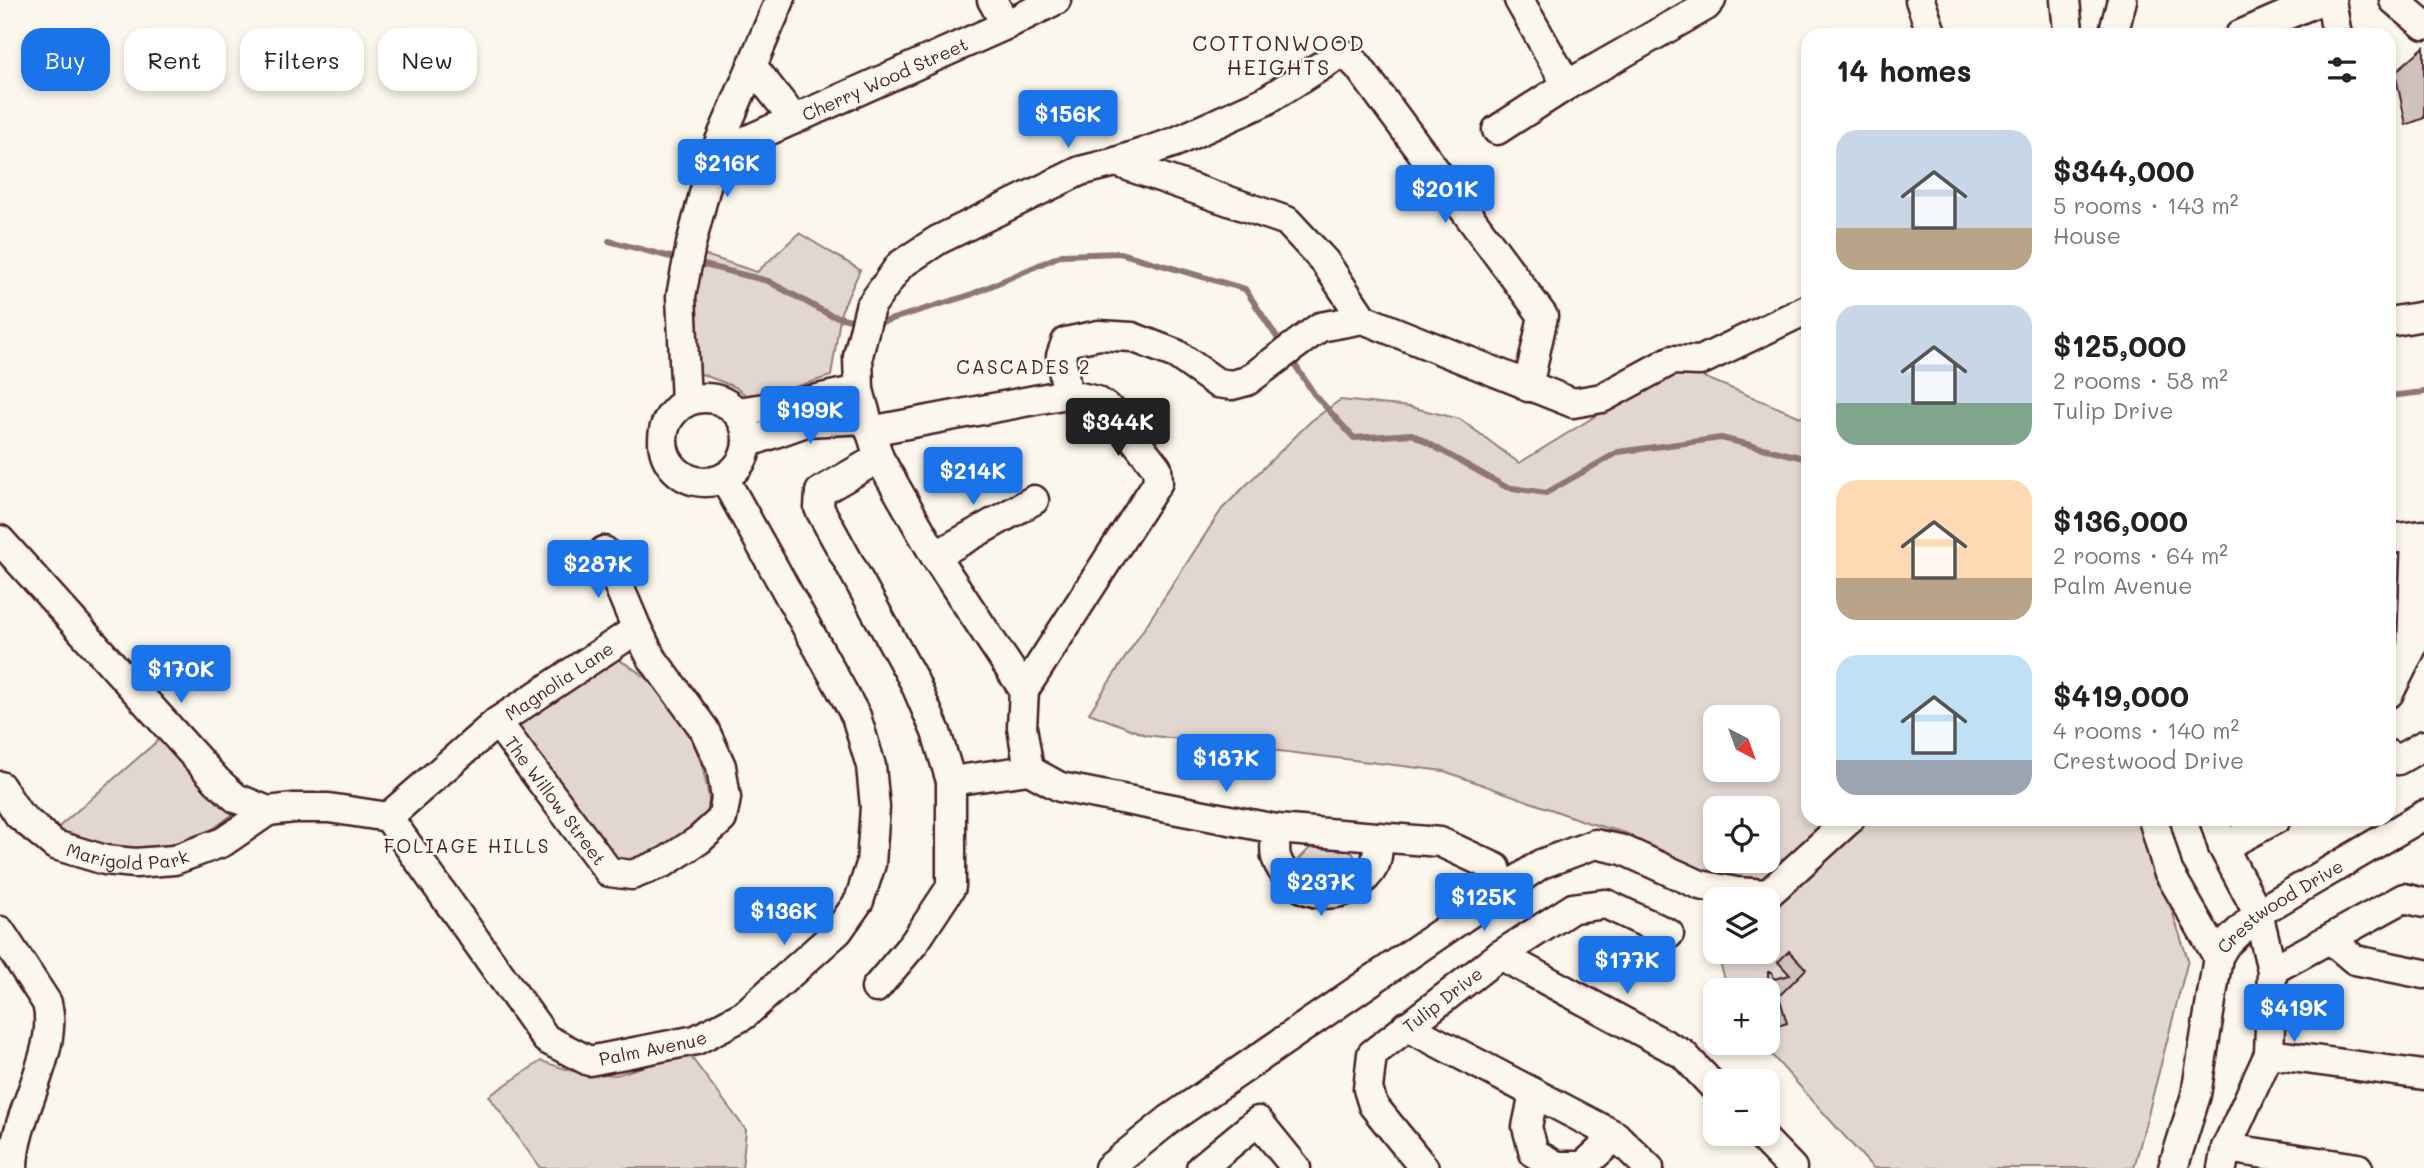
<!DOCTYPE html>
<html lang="en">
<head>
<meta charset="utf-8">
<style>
  body { margin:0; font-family:Mali,sans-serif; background:#f6f6f6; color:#222; height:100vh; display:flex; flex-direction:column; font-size:26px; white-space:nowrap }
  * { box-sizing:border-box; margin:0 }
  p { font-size:23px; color:#767676 }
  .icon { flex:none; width:38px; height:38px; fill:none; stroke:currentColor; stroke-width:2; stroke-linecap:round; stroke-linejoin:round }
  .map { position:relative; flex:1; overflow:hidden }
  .sheet { position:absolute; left:1801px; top:28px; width:595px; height:798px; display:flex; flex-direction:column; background:#fff; border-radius:21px; box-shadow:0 4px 10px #0003 }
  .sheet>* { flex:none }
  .hud { position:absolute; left:21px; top:28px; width:665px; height:63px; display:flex; gap:14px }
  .needle { width:46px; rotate:139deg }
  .tools { position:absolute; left:1703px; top:705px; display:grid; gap:14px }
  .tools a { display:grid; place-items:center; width:77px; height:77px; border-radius:14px; background:#fff; box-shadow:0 4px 10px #0003; font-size:35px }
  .price { position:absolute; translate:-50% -60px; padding:0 16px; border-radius:7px; background:#1a73e8; color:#fff; font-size:23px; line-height:46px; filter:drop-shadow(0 2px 4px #0008) }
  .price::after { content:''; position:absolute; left:50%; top:42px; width:21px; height:16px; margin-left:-10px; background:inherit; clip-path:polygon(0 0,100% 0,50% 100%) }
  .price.current { background:#222; color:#fff }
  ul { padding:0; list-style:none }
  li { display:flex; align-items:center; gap:21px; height:175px; padding:0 35px }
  li span { display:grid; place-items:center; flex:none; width:196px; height:140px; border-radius:21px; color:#555 }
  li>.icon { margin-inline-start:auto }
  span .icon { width:84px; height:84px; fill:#fffc; stroke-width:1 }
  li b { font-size:30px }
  h2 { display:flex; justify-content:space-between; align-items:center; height:84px; padding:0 35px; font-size:30px }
  .chip { padding:0 24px; border-radius:21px; background:#fff; box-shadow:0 4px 10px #0003; font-size:24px; line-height:63px }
  .chip.current { background:#1a73e8; color:#fff }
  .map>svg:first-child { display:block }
  .green { fill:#e2d7d0; stroke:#967b7e; stroke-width:2; fill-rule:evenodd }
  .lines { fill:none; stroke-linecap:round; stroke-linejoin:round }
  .stream { stroke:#907477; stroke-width:6 }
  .building { fill:#cfc2bc; stroke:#4a1f2b; stroke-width:2 }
  .minor-casing { stroke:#4a1f2b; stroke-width:33 }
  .minor { stroke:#fbf7ec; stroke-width:28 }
  .labels { text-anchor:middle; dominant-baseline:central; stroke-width:5; stroke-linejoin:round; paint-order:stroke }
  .street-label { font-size:18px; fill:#4a1f2b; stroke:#fbf7ec }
  .neighbourhood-label { font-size:19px; letter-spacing:2px; fill:#4a1f2b; stroke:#fbf7ec }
  .quarter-label { font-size:21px; letter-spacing:2px; fill:#4a1f2b; stroke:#fbf7ec }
</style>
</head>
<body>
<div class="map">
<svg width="2424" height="1168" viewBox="0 0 2424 1168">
  <rect width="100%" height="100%" fill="#fbf7ec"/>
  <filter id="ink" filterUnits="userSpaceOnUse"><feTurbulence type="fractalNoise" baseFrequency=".0143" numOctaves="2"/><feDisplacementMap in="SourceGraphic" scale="14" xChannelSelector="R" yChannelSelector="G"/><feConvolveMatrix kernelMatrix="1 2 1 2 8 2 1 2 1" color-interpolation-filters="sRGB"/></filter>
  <g filter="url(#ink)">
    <path class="green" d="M799,233L860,270L841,312L831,376L752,400L735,387L696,372L689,332L699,253L757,272Z
      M1677,366L1808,420V819H2142L2188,960L2134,1168H1873L1761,1043H1768V990H1728L1717,952H1768V900L1699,877L1626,833L1589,823L1444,771L1146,735L1089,713L1222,509L1310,422L1340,400L1410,407L1460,419L1519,463ZM1715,718H1768V770H1715ZM1715,808H1768V861H1715Z
      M613,657C659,678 697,732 706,783C708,792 711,805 706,815C696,834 645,862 624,862C618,862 615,859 610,856L516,733V717Z
      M162,737L233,814L201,838L161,849L122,850L83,843L54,831Z
      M1311,847C1333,847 1357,841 1358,870L1334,886L1303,873L1298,860Z
      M688,1053L746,1130L742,1168H540L489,1096L541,1061L572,1071L616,1075Z"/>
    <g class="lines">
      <path class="stream" d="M609,241L682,260
        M696,263L768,281L830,315L859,322
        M873,325L970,295L1062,255L1120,253L1245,289L1282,345
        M1290,357L1314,394L1354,438L1412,434L1506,487L1546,493L1618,452L1721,438L1808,459
        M2389,396L2424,392"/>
    </g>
    <path class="building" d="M2424,47V118L2406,125L2395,72Z
      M1789,951L1806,969L1779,996L1787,1023L1771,1028L1768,1017V972H1772L1774,979L1790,975L1778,962Z"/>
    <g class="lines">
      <g class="minor-casing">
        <g id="minor">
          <path d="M992,0L1006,25"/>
          <path d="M1519,0L1567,85"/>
          <path d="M1920,0L1932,35"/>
          <path d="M2065,0L2068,30"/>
          <path d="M2331,0L2337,35"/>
          <path d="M2394,0L2424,25"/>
          <path d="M2113,35L2122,0"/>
          <path d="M2240,35L2321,0"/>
          <path d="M753,67L794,119"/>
          <path d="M1497,130L1567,85L1706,6L1711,0"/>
          <path id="s1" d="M714,155L1006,25L1056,0"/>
          <path d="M1116,162L1175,142L1265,101L1337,56H1348L1358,66L1543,316L1528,387"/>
          <path d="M2389,322L2424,316"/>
          <path d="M1067,394L1061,356L1066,342L1099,335L1132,337L1176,354L1217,383L1232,385L1247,381L1320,327L1363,319"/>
          <circle cx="705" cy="440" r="42"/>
          <path d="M686,402L681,296L691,244L714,155L780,0"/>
          <path d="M737,412L799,403L859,390"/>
          <path d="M870,431L1067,394L1097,401L1113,412L1157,468L1158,482L1024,690"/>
          <path d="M747,443L806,422L867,419"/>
          <path d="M2389,539L2424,535"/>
          <path id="s2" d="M0,540L217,781L236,798L268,811L294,808H329L388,817L546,1039L589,1061L696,1040L744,1015L838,931L859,901L871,864L875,807L871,766L856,716L724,478"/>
          <path d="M935,556L1034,500"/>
          <path d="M2389,693L2412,647L2416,536"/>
          <path id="s3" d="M497,722L609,872L632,875L665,862L699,840L722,819L726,798L721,766L704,729L651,657L637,629L604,551"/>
          <path d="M2389,755L2398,760L2424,745"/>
          <path d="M1029,770L1022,727L1024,690L935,556L879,458L867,419L859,390L858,356L870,307L900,265L938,240L1080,171L1116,162L1287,221L1325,262L1363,319L1573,403L1602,398L1672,360L1700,361L1808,309"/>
          <path d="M951,781L1029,770L1060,787L1276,829L1440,842L1496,868L1501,891"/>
          <path id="s4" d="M0,786L19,815L55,845L105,860L135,863L174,860L223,842L268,811"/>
          <path id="s5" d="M388,817L497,722L637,629"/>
          <path d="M2153,819L2168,871L2218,957"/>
          <path d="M2214,819L2223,847L2258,913L2272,970L2269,1054L2226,1148L2222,1168"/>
          <path d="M1276,829C1276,837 1274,849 1276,857C1291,902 1353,907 1375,864C1378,857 1378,845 1379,837"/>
          <path d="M2223,847L2276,819"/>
          <path d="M0,931L47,1003C60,1052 13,1115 13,1168"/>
          <path d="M2330,939L2355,960L2424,974"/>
          <path d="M1500,955L1683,1054L1715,1088"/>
          <path d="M2272,970L2404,898L2424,903"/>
          <path d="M876,988L914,943L951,887V781L936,732L914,681L819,508L820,492L879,458"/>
          <path d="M1406,1026L1616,1136L1649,1168"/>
          <path d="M2269,1054L2424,1075"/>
          <path d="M1534,1093L1527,1127L1534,1153L1557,1166H1583L1616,1136"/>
          <path d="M1759,1134L1792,1168"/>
          <path d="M2226,1148L2358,1168"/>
          <path d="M1109,1168L1170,1119L1541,864L1595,844L1623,850L1700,885L1736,892L1768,894L1850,819"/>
          <path d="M1201,1168L1258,1121L1296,1168"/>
          <path id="s6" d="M1424,1168L1373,1105L1368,1089L1372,1054L1500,955L1573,908L1606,904L1669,934"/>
          <path id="s7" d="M2173,1168L2196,1095L2218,957L2225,945L2258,913L2424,815"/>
        </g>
      </g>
      <use href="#minor" class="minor"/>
    </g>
  </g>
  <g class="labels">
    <g class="street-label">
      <text stroke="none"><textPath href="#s1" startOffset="187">Cherry Wood Street</textPath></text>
      <text stroke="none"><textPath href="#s5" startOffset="219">Magnolia Lane</textPath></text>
      <text stroke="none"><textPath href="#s3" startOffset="98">The Willow Street</textPath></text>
      <text stroke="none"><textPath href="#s4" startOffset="156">Marigold Park</textPath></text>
      <text stroke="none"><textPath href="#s7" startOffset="298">Crestwood Drive</textPath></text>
      <text stroke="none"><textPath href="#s6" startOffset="222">Tulip Drive</textPath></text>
      <text stroke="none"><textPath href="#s2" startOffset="891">Palm Avenue</textPath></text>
    </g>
    <g class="neighbourhood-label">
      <text x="1024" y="366">CASCADES 2</text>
      <text x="467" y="845">FOLIAGE HILLS</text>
    </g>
    <g class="quarter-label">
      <text x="1279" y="42">COTTONWOOD<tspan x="1279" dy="24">HEIGHTS</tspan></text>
    </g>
  </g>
</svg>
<div class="tools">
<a><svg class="needle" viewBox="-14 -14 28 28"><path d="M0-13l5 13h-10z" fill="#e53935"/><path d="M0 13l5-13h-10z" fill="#767676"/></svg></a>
<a><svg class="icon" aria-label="locate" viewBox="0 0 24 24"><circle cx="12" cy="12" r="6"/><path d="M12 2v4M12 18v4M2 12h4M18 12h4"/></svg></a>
<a><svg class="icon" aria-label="layers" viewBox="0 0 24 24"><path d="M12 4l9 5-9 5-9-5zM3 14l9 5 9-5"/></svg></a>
<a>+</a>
<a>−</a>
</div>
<b class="price" style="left:1068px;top:150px">$156K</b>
<b class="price" style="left:727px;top:199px">$216K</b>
<b class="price" style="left:1445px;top:225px">$201K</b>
<b class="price" style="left:810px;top:446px">$199K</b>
<b class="price current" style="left:1118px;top:458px">$344K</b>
<b class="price" style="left:973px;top:507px">$214K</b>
<b class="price" style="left:598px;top:600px">$287K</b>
<b class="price" style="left:181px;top:705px">$170K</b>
<b class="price" style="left:1226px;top:794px">$187K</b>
<b class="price" style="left:1321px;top:918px">$237K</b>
<b class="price" style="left:1484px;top:933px">$125K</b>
<b class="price" style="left:784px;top:947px">$136K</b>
<b class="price" style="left:1627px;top:996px">$177K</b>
<b class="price" style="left:2294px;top:1044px">$419K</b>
<div class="hud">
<a class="chip current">Buy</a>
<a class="chip">Rent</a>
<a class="chip">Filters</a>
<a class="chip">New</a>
</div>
<section class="sheet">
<h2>14 homes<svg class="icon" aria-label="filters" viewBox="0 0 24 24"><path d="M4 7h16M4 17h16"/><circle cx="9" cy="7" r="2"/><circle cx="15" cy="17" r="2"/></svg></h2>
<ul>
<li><span style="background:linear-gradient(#c9d6e8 70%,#b9a48a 0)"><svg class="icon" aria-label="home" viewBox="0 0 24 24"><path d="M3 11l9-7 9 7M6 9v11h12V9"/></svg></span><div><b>$344,000</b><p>5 rooms · 143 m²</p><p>House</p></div></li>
<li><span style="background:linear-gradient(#c9d6e8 70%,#7fa58c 0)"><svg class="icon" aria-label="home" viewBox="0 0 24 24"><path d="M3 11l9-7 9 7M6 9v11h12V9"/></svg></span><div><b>$125,000</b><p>2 rooms · 58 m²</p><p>Tulip Drive</p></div></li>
<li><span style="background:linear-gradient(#ffd9b3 70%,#b9a48a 0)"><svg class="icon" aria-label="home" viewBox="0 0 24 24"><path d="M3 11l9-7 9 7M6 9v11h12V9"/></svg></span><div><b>$136,000</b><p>2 rooms · 64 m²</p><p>Palm Avenue</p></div></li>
<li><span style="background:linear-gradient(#bfe0f5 75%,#9aa5b1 0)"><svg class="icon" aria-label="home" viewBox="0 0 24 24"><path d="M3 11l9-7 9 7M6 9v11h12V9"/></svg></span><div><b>$419,000</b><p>4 rooms · 140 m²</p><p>Crestwood Drive</p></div></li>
</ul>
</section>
</div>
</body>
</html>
